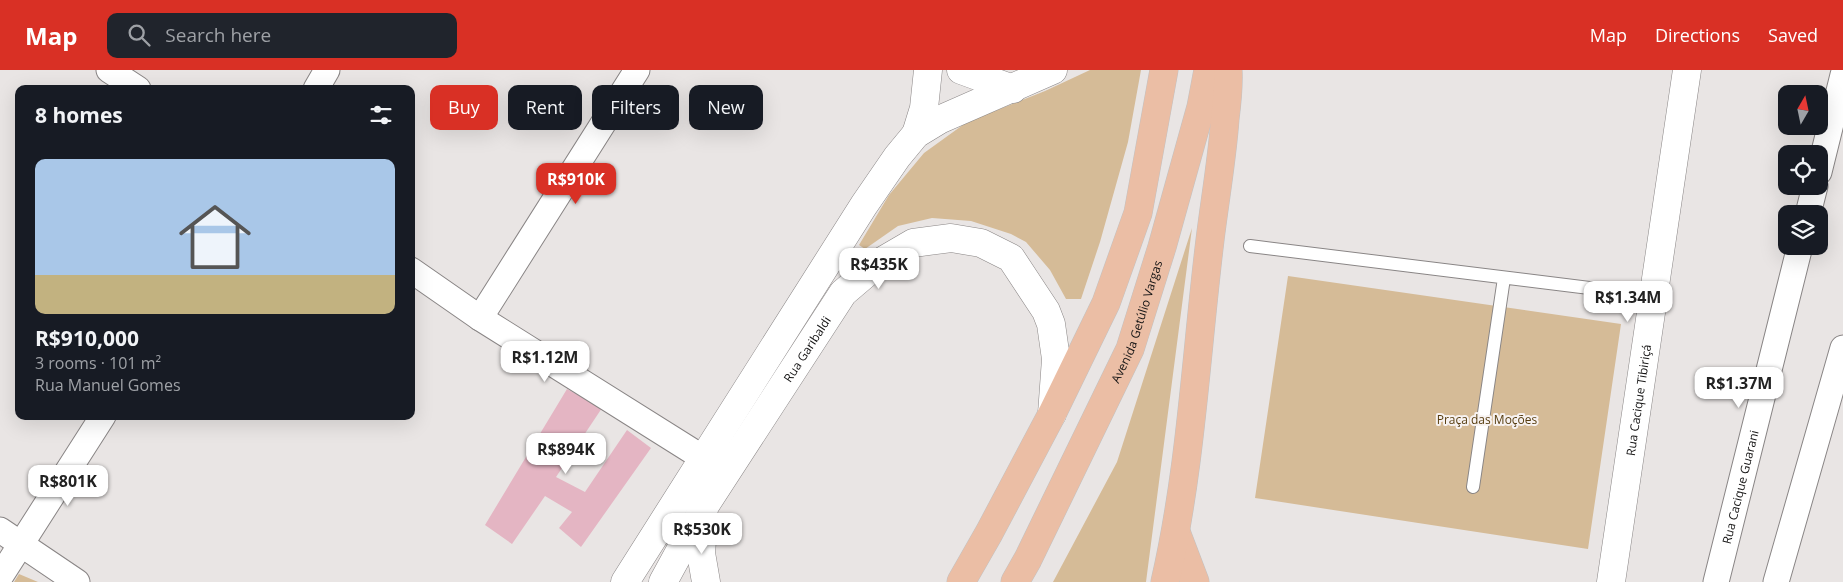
<!DOCTYPE html>
<html lang="en">
<head>
<meta charset="utf-8">
<style>
  body { margin:0; font-family:"Open Sans",sans-serif; background:#20242c; color:#f1f3f6; height:100vh; display:flex; flex-direction:column; font-size:19px; white-space:nowrap }
  * { box-sizing:border-box; margin:0 }
  p { font-size:16px; color:#9ea1a6 }
  .icon { flex:none; width:28px; height:28px; fill:none; stroke:currentColor; stroke-width:2; stroke-linecap:round; stroke-linejoin:round }
  .map { position:relative; flex:1; overflow:hidden }
  .side { position:absolute; left:15px; top:15px; width:400px; height:335px; display:flex; flex-direction:column; background:#171b24; border-radius:10px; box-shadow:0 5px 20px #0002 }
  .side>* { flex:none }
  .hud { position:absolute; left:430px; top:15px; width:475px; height:45px; display:flex; gap:10px }
  .needle { width:32px; rotate:9deg }
  .tools { position:absolute; left:1778px; top:15px; display:grid; gap:10px }
  .tools a { display:grid; place-items:center; width:50px; height:50px; border-radius:10px; background:#171b24; box-shadow:0 5px 20px #0002; font-size:25px }
  .price { position:absolute; translate:-50% -42px; padding:0 11px; border-radius:10px; background:#fff; color:#222; font-size:16px; line-height:32px; filter:drop-shadow(0 1px 2px #0008) }
  .price::after { content:''; position:absolute; left:50%; top:30px; width:15px; height:11px; margin-left:-8px; background:inherit; clip-path:polygon(0 0,100% 0,50% 100%) }
  .price.selected { background:#d93025; color:#fff }
  ul { padding:0; list-style:none }
  li { display:grid; align-content:center; gap:10px; height:265px; padding:0 20px }
  li+li { border-top:1px solid #363941 }
  li span { display:grid; place-items:center; height:155px; border-radius:10px; color:#555 }
  li>.icon { margin-inline-start:auto }
  span .icon { width:90px; height:90px; fill:#fffc; stroke-width:1 }
  li b { font-size:21px }
  h2 { display:flex; justify-content:space-between; align-items:center; height:60px; padding:0 20px; font-size:21px }
  .pill { padding:0 18px; border-radius:10px; background:#171b24; box-shadow:0 5px 20px #0002; font-size:18px; line-height:45px }
  .pill.selected { background:#d93025; color:#fff }
  header { display:flex; align-items:center; gap:30px; box-sizing:border-box; height:70px; padding:0 25px; background:#d93025; color:#fff }
  header strong { font-size:24px }
  nav { display:flex; gap:28px; margin-inline-start:auto; font-size:18px }
  .search { width:350px; height:45px; background:#20242c; display:flex; align-items:center; gap:12px; box-sizing:border-box; padding:0 18px; border-radius:10px; color:#9ea1a6; font-size:19px }
  .map>svg:first-child { display:block }
  .green { fill:#d5bb97 }
  .building { fill:#e4b5c3 }
  .lines { fill:none; stroke-linecap:round; stroke-linejoin:round }
  .lane-casing { stroke:#898585; stroke-width:14 }
  .street-casing { stroke:#898585; stroke-width:27 }
  .secondary-casing { stroke:#898585; stroke-width:29 }
  .primary-casing { stroke:#c2c2c2; stroke-width:29 }
  .lane { stroke:#fff; stroke-width:12 }
  .street { stroke:#fff; stroke-width:25 }
  .secondary { stroke:#fff; stroke-width:28 }
  .primary { stroke:#ebbea5; stroke-width:28 }
  .labels { text-anchor:middle; dominant-baseline:central; stroke-width:4; stroke-linejoin:round; paint-order:stroke }
  .street-label { font-size:12px; fill:#151414; stroke:#f7f2f1 }
  .park-label { font-size:12px; fill:#573d0f; stroke:#f7f2f1 }
</style>
</head>
<body>
<header>
<strong>Map</strong>
<div class="search"><svg class="icon" aria-label="search" viewBox="0 0 24 24"><circle cx="10" cy="10" r="6"/><path d="M15 15l6 6"/></svg>Search here</div>
<nav><a>Map</a><a>Directions</a><a>Saved</a></nav>
</header>
<div class="map">
<svg width="1843" height="512" viewBox="0 0 1843 512">
  <rect width="100%" height="100%" fill="#e9e5e4"/>
  <path class="green" d="M1090,0H1141L1128,72L1100,172L1081,229H1066L1050,200L1026,172L1011,164L971,151L932,148L898,156L865,179L859,175L889,125L924,83L967,52L1045,21Z
    M1192,158L1146,512H1053L1117,392Z
    M1288,206L1621,254L1588,479L1255,428Z
    M19,504L38,512H14Z"/>
  <path class="building" d="M567,319L602,338L556,407L585,422L627,360L651,378L581,477L559,458L572,442L545,426L512,474L485,455Z"/>
  <g class="lines">
    <g class="lane-casing">
      <path id="lane" d="M1250,176L1654,226
        M1473,417L1504,208"/>
    </g>
    <g class="street-casing">
      <g id="street">
        <path d="M109,0L138,19"/>
        <path d="M316,19L327,0"/>
        <path d="M1819,102L1843,5"/>
        <path d="M1808,144L1815,116"/>
        <path d="M411,200L480,248L703,388"/>
        <path d="M480,248L637,0"/>
        <path d="M0,460L77,512"/>
        <path d="M0,507L103,346"/>
        <path id="s1" d="M1716,512L1800,176"/>
        <path d="M1776,512L1843,278"/>
      </g>
    </g>
    <g class="secondary-casing">
      <g id="secondary">
        <path d="M961,0L1013,19"/>
        <path d="M916,64L924,38L928,0"/>
        <path d="M704,446L701,483L706,512"/>
        <path d="M625,512L864,135L897,87L916,64L939,50L1053,0"/>
        <path id="s2" d="M663,512L704,437L843,223L877,194L913,173L951,168L981,173L1011,188L1046,241L1051,254L1056,289L1052,344"/>
        <path id="s3" d="M1611,512L1687,0"/>
      </g>
    </g>
    <g class="primary-casing">
      <g id="primary">
        <path d="M1176,462L1195,512"/>
        <path d="M961,512L989,463L1052,344L1106,233L1138,143L1164,0"/>
        <path id="s4" d="M1015,512L1028,489L1130,279L1162,177L1201,37L1208,0"/>
        <path d="M1165,512C1191,399 1196,284 1210,170C1215,129 1222,90 1225,49C1227,33 1229,16 1228,0"/>
      </g>
    </g>
    <use href="#lane" class="lane"/>
    <use href="#street" class="street"/>
    <use href="#secondary" class="secondary"/>
    <use href="#primary" class="primary"/>
  </g>
  <g class="labels">
    <g class="street-label">
      <text stroke="none"><textPath href="#s4" startOffset="288">Avenida Getúlio Vargas</textPath></text>
      <text stroke="none"><textPath href="#s2" startOffset="274">Rua Garibaldi</textPath></text>
      <text stroke="none"><textPath href="#s3" startOffset="184">Rua Cacique Tibiriçá</textPath></text>
      <text stroke="none"><textPath href="#s1" startOffset="98">Rua Cacique Guarani</textPath></text>
    </g>
    <g class="park-label">
      <text x="1487" y="349">Praça das Moções</text>
    </g>
  </g>
</svg>
<div class="tools">
<a><svg class="needle" viewBox="-14 -14 28 28"><path d="M0-13l5 13h-10z" fill="#e53935"/><path d="M0 13l5-13h-10z" fill="#9ea1a6"/></svg></a>
<a><svg class="icon" aria-label="locate" viewBox="0 0 24 24"><circle cx="12" cy="12" r="6"/><path d="M12 2v4M12 18v4M2 12h4M18 12h4"/></svg></a>
<a><svg class="icon" aria-label="layers" viewBox="0 0 24 24"><path d="M12 4l9 5-9 5-9-5zM3 14l9 5 9-5"/></svg></a>
</div>
<b class="price selected" style="left:576px;top:135px">R$910K</b>
<b class="price" style="left:879px;top:220px">R$435K</b>
<b class="price" style="left:1628px;top:253px">R$1.34M</b>
<b class="price" style="left:545px;top:313px">R$1.12M</b>
<b class="price" style="left:1739px;top:339px">R$1.37M</b>
<b class="price" style="left:566px;top:405px">R$894K</b>
<b class="price" style="left:68px;top:437px">R$801K</b>
<b class="price" style="left:702px;top:485px">R$530K</b>
<div class="hud">
<a class="pill selected">Buy</a>
<a class="pill">Rent</a>
<a class="pill">Filters</a>
<a class="pill">New</a>
</div>
<section class="side">
<h2>8 homes<svg class="icon" aria-label="filters" viewBox="0 0 24 24"><path d="M4 7h16M4 17h16"/><circle cx="9" cy="7" r="2"/><circle cx="15" cy="17" r="2"/></svg></h2>
<ul>
<li><span style="background:linear-gradient(#a9c7e8 75%,#c2b280 0)"><svg class="icon" aria-label="home" viewBox="0 0 24 24"><path d="M3 11l9-7 9 7M6 9v11h12V9"/></svg></span><div><b>R$910,000</b><p>3 rooms · 101 m²</p><p>Rua Manuel Gomes</p></div></li>
</ul>
</section>
</div>
</body>
</html>
